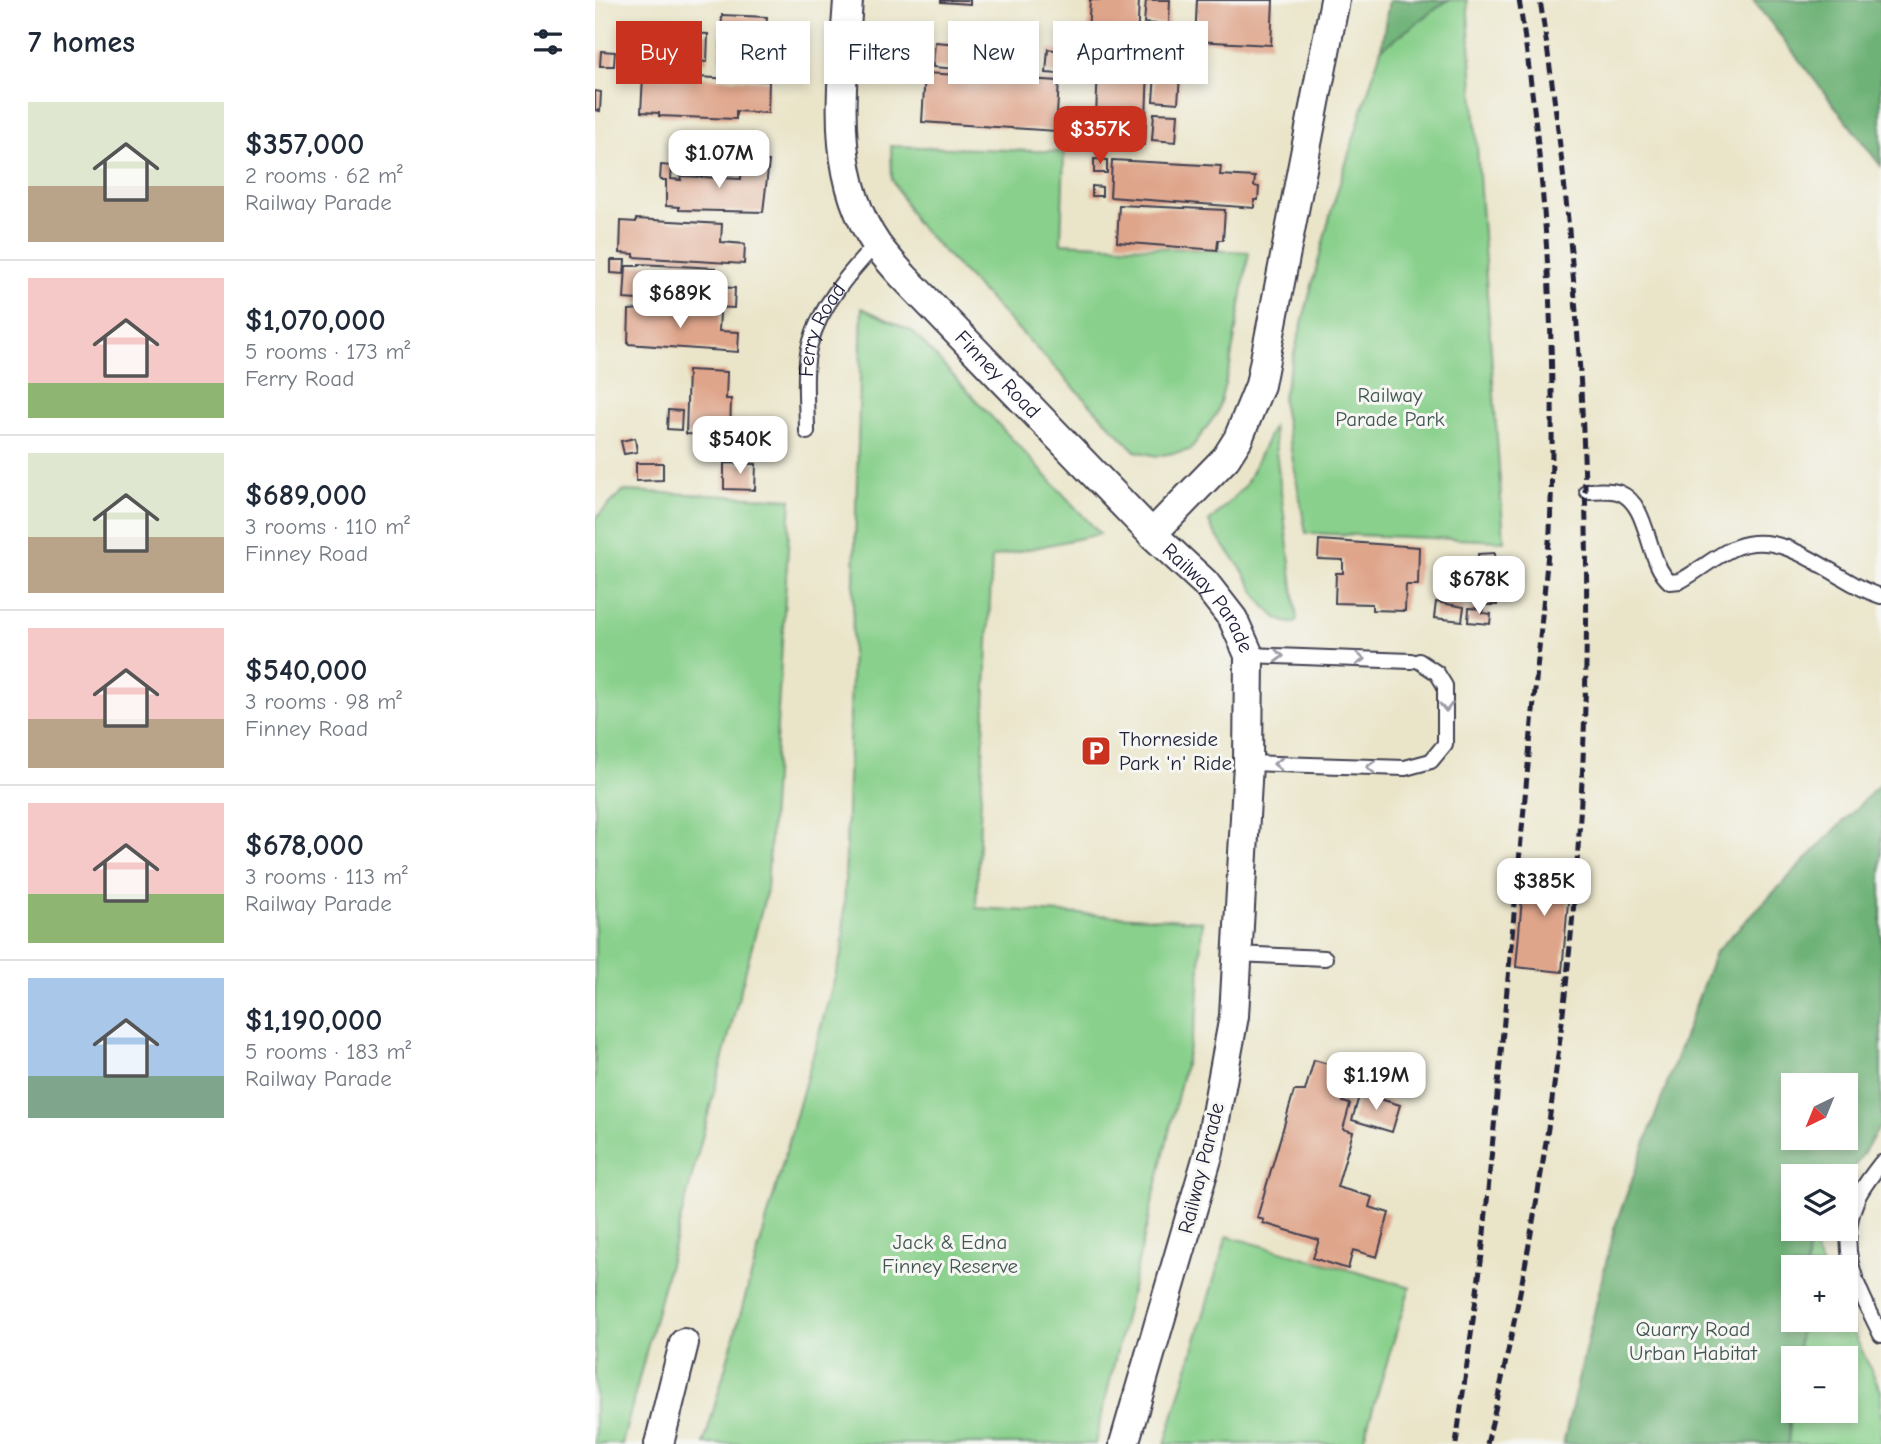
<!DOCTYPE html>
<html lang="en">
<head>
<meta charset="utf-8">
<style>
  body { margin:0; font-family:"Comic Neue",sans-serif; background:#f6f6f7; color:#1f2937; height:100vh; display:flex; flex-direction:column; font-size:26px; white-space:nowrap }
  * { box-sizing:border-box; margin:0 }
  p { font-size:23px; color:#747a83 }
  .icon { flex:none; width:38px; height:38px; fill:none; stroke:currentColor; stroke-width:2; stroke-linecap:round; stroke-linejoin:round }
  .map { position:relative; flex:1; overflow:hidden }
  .panel { display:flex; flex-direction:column; background:#fff; width:595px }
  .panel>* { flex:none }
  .hud { position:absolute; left:21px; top:21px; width:665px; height:63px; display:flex; gap:14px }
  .needle { width:46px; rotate:223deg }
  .controls { position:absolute; left:1186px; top:1073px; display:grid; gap:14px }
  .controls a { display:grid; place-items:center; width:77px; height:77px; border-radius:0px; background:#fff; box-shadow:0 4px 10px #0003; font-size:35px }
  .price { position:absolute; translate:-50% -60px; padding:0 16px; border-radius:14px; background:#fff; color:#222; font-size:23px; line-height:46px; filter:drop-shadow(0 2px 4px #0008) }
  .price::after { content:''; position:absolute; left:50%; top:42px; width:21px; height:16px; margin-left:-10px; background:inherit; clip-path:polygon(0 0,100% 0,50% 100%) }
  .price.selected { background:#c8321e; color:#fff }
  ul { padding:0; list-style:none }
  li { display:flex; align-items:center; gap:21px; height:175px; padding:0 28px }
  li+li { border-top:2px solid #e0e1e3 }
  li span { display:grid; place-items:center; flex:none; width:196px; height:140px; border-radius:0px; color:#555 }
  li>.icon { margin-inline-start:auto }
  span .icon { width:84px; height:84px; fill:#fffc; stroke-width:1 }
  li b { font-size:30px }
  h2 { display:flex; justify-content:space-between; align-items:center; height:84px; padding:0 28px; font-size:30px }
  .tag { padding:0 24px; border-radius:0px; background:#fff; box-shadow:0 4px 10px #0003; font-size:24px; line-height:63px }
  .tag.selected { background:#c8321e; color:#fff }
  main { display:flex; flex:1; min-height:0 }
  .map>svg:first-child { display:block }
  .green { fill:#88d08b; stroke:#557963; stroke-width:2 }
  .forest { fill:#6eb277; stroke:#486a59; stroke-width:2; fill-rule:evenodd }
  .building { fill:#dfa58b }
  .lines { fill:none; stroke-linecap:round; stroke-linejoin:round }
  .service-casing { stroke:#403f50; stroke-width:18 }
  .minor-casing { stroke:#403f50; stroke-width:32 }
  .service { stroke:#fff; stroke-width:14 }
  .minor { stroke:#fff; stroke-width:28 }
  .rail { stroke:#22223b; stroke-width:5; stroke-dasharray:10 5; stroke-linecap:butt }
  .oneway { stroke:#9c9ca7 }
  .labels { text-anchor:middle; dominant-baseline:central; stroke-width:6; stroke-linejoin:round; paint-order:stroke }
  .street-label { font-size:21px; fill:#22223b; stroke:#f6f6f2 }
  .park-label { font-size:21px; fill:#415653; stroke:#f6f6f2 }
  .poi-label { font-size:21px; fill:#22223b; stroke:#f6f6f2; text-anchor:start }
</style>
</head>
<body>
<main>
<section class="panel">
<h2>7 homes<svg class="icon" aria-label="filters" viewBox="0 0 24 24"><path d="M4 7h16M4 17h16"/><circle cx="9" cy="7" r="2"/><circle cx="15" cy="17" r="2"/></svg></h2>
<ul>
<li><span style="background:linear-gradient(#dfe7d0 60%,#b9a48a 0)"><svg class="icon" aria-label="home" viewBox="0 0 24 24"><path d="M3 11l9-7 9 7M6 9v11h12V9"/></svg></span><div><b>$357,000</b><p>2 rooms · 62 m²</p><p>Railway Parade</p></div></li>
<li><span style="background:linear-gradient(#f6c9c9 75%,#8fb573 0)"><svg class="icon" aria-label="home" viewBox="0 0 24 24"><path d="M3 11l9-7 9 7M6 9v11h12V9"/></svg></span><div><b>$1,070,000</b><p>5 rooms · 173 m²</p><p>Ferry Road</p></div></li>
<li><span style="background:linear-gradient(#dfe7d0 60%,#b9a48a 0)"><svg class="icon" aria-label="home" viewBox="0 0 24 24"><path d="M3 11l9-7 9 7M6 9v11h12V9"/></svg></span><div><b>$689,000</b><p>3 rooms · 110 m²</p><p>Finney Road</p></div></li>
<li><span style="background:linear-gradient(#f6c9c9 65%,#b9a48a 0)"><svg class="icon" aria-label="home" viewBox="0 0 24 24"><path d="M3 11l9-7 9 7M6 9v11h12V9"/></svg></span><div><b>$540,000</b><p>3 rooms · 98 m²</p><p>Finney Road</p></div></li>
<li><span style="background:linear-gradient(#f6c9c9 65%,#8fb573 0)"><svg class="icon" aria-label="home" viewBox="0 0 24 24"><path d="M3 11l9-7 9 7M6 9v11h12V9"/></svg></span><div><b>$678,000</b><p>3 rooms · 113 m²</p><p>Railway Parade</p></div></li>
<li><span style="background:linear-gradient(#a9c7e8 70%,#7fa58c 0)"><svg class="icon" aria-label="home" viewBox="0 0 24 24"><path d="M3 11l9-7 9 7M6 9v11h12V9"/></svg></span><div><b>$1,190,000</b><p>5 rooms · 183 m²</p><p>Railway Parade</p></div></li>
</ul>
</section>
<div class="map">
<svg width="1286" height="1444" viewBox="0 0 1286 1444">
  <rect width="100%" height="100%" fill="#f6f6f2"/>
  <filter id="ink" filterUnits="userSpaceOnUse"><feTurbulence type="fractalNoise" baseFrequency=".0143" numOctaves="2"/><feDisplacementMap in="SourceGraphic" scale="14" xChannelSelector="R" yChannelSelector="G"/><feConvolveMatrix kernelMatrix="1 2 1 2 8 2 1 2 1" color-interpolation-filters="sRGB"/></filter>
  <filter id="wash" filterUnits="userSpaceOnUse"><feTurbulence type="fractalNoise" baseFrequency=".00686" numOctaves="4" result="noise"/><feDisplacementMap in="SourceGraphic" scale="28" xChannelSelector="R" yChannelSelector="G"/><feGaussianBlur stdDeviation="1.57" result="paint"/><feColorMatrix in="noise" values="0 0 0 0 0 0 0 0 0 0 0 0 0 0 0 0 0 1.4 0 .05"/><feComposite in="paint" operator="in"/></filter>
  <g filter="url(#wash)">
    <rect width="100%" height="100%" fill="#eae5c9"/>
    <path class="green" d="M853,0H872L909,541L711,533L687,400L736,212L786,49Z
      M296,146L469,152L466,243L654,252L635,365L622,413L595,450L562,456L540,451L320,222L297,179Z
      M267,308L317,331L505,534L397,557L381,908L607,921L603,1010L500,1444H109L248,948Z
      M678,427L702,619L700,623C673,626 658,585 645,567C634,551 622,540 614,522L650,486Z
      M28,491L196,499L172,889L27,1444H0V519Z
      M632,1236L815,1287L767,1444H570Z
      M1214,1238L1228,1267H1211Z
      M1251,1317L1286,1391V1444H1193L1199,1386V1410H1251V1358H1202L1206,1320H1251Z"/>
    <path class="forest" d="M794,0H853L786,49Z
      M1158,0H1286V166Z
      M1286,783V1125L1251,1180V1176H1199V1228L1221,1229L1214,1239L1211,1267H1199V1320H1206L1202,1358H1199L1193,1444H968L1019,1229L1120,952ZM1251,1085V1138H1199V1085Z"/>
    <g id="blocks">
      <path class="building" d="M346,0H375V4L346,2Z
        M495,0H544L541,66L491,64Z
        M551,0H575L574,25L549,23Z
        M602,0H678L676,45L600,41Z
        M127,15L172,17L170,64L125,62Z
        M86,33L113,34L112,62L85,60Z
        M548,34L572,36L571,63L547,61Z
        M340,42L364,44L363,69L338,67Z
        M377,44L401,46L400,71L376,69Z
        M415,47L440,48L438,73L414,72Z
        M453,49L466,51L464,74L451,73Z
        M6,51L20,52L19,66H5Z
        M503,66L553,68L550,145L500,142Z
        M330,73L464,81L461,131L327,122Z
        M560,74L585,76L583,103L558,101Z
        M66,75L174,81L173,113L141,111V119L64,116V113L46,112L48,77Z
        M0,91L6,92L5,111L0,110Z
        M559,113L583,114L581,142L557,140Z
        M88,137L146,140L145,164H140V174L86,171Z
        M499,159L512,160V173H499Z
        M147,160L174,161L168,212L84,210V207L71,206V180H65L66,165L77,166L76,179L86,180L85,176L146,179Z
        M517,160L626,166L625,175L660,177L659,186L664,187L663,200H659V208L515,197Z
        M497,186L507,187V196H497Z
        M524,205L630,210L628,240H623L622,250L522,242Z
        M41,219L127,224L126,242L150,244L149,264L39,257V254L25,253L26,221L41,222Z
        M16,260H30L29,274L16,273Z
        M44,264L121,268L120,287L140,288L139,308L42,303V300L29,299L31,266H44Z
        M47,309L125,313L124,331L144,332L143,352L33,344L34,310Z
        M93,370L132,372L131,399H136L135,436L91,434Z
        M73,410L87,411L86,430L72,429Z
        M40,438L42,452L29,454L26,441Z
        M41,463H68V480L41,481Z
        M129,463L161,464L160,490L129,489Z
        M724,540L824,547L823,585H811L810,611L777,610V604L740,603L741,573H748V560L723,559Z
        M900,553L902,605H884L883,554Z
        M841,602L869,607L867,621L839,618Z
        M874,608L888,609L887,613L896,614L895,624L873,622Z
        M930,864L976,868L967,972L921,967Z
        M719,1060L757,1071L748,1102L755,1104L748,1129L758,1132L742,1187L777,1197L774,1207L794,1213L782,1257L758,1250L753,1269L718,1258L724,1240L668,1223L669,1220L662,1218L699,1091H710Z
        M765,1093L805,1105L797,1132L757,1120Z"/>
    </g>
  </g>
  <g filter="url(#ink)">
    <use href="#blocks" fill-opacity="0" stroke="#403f50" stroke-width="2"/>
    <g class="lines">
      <g class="service-casing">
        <g id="service">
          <path id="s1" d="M212,432C212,405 208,370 215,344C225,306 255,272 281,244"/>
          <path d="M992,491C1003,491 1015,489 1025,493C1055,505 1051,562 1075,582L1085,581C1104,571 1121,555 1141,547C1193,527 1239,582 1286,596"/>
          <path d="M654,655L816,661"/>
          <path d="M653,763L810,768L836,761L850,744V686L842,673L824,661"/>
          <path d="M642,954L730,958"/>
          <path d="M1286,1163C1278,1174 1267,1187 1262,1199C1240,1251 1264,1289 1286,1335"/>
        </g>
      </g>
      <g class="minor-casing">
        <g id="minor">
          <path id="s2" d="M253,0C248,82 232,173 282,245C290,256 300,267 309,277L557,534L610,583L638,619L654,655L653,763L639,1016L614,1152L529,1444"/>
          <path d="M557,534L631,458L643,439L665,385L740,0"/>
          <path d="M64,1444L89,1343"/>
        </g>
      </g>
      <use href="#service" class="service"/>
      <use href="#minor" class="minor"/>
      <path class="rail" d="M861,1444L887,1255L955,531C962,353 952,176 924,0
        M892,1444C1006,970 1020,481 945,0"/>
    </g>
    <defs><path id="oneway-chevron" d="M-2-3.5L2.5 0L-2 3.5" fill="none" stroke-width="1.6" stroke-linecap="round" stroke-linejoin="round" transform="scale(1.75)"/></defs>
    <g class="oneway">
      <use href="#oneway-chevron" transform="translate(684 656) rotate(2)"/>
      <use href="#oneway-chevron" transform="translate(765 659) rotate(3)"/>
      <use href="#oneway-chevron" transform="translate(851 707) rotate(89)"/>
      <use href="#oneway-chevron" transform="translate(683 764) rotate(-178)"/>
      <use href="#oneway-chevron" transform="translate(776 767) rotate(-178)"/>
    </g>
  </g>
  <defs>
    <g id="parking-square" transform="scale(1.575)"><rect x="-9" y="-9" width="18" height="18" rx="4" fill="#c8321e" stroke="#f6f6f2"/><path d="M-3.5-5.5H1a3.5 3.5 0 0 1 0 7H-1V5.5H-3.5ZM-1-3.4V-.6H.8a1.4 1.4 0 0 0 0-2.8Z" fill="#fff"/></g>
  </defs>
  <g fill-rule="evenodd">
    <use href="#parking-square" x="501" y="751"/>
  </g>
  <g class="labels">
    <g class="street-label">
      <text stroke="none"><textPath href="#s1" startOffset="105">Ferry Road</textPath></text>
      <text stroke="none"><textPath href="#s2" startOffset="429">Finney Road</textPath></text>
      <text stroke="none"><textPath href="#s2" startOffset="737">Railway Parade</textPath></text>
      <text transform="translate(606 1168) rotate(-76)">Railway Parade</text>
    </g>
    <g class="park-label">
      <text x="795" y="395">Railway<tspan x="795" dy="24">Parade Park</tspan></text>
      <text x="355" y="1242">Jack &amp; Edna<tspan x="355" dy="24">Finney Reserve</tspan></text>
      <text x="1098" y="1329">Quarry Road<tspan x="1098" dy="24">Urban Habitat</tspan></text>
    </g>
    <g class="poi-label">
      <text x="524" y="739">Thorneside<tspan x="524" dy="24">Park 'n' Ride</tspan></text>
    </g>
  </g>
</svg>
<div class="controls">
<a><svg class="needle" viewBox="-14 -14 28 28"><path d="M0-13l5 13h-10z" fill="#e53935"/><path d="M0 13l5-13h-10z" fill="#747a83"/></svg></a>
<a><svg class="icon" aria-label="layers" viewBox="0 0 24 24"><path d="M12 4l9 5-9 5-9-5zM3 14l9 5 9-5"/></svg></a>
<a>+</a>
<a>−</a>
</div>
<b class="price selected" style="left:505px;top:166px">$357K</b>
<b class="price" style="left:124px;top:190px">$1.07M</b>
<b class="price" style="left:85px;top:330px">$689K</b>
<b class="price" style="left:145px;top:476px">$540K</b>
<b class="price" style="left:884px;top:616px">$678K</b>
<b class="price" style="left:949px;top:918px">$385K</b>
<b class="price" style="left:781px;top:1112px">$1.19M</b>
<div class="hud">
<a class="tag selected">Buy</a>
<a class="tag">Rent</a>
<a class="tag">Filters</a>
<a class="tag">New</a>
<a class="tag">Apartment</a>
</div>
</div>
</main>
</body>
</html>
